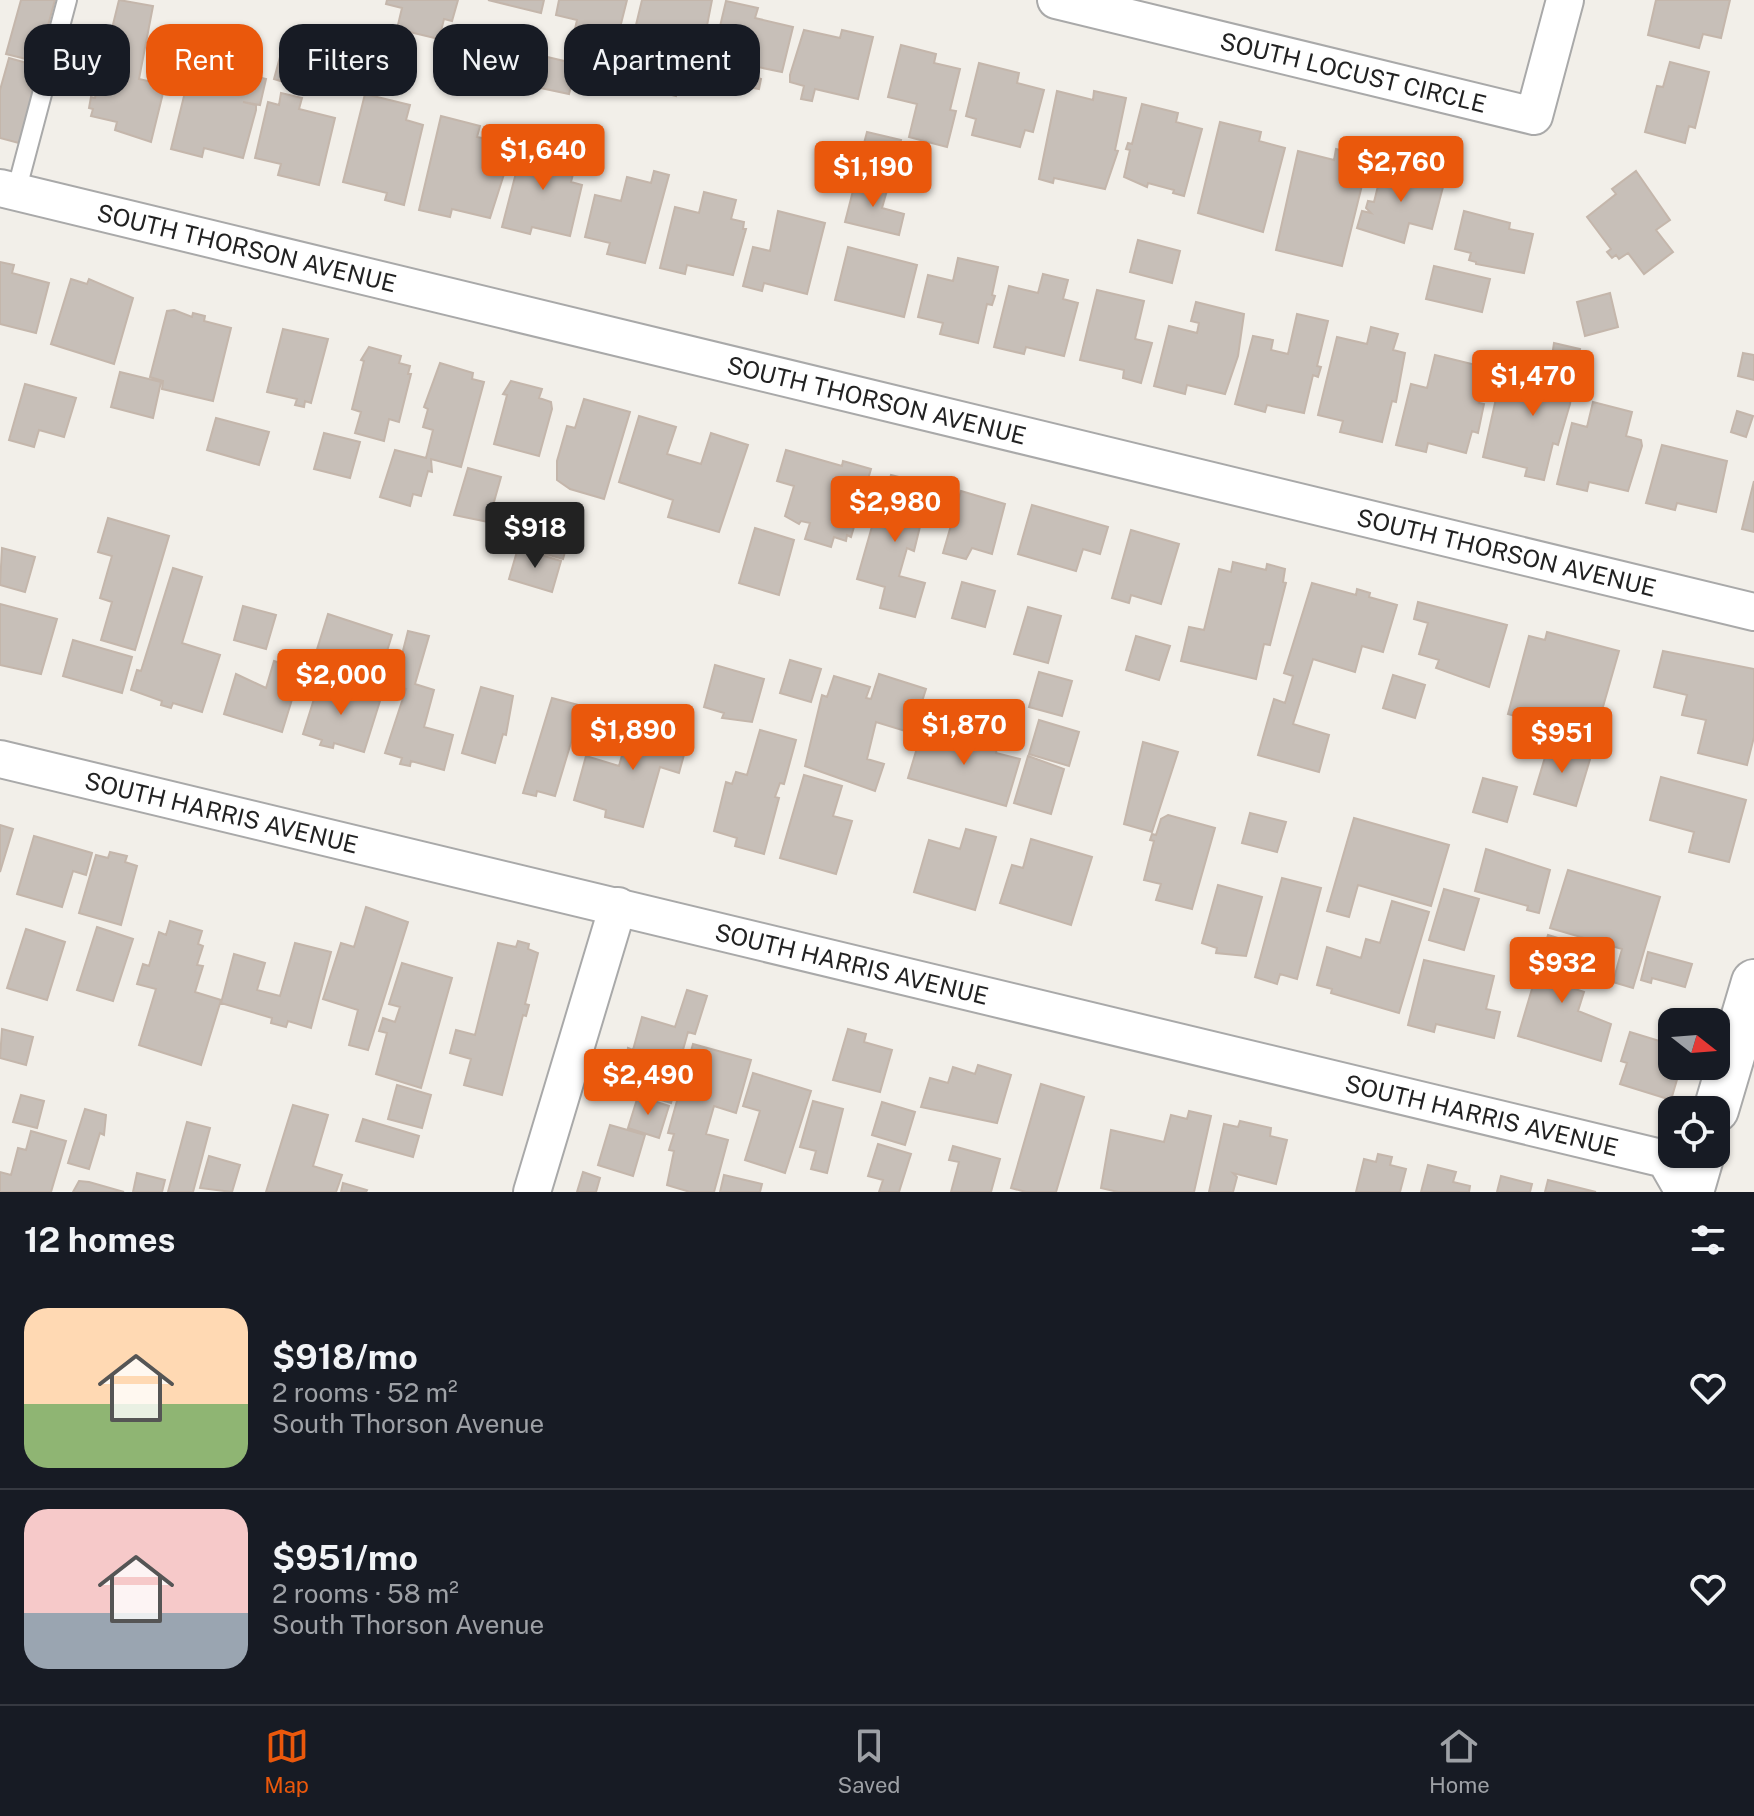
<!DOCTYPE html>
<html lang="en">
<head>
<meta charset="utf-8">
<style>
  body { margin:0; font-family:"Public Sans",sans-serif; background:#242831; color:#f1f3f6; height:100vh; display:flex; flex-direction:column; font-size:30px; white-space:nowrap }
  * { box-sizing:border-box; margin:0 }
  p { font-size:26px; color:#9ea1a6 }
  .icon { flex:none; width:44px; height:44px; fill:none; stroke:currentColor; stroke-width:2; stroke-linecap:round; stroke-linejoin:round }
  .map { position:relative; height:1192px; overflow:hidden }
  .details { display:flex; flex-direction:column; background:#171b24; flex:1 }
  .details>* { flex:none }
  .guide { position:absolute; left:24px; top:24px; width:800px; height:72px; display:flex; gap:16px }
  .needle { width:52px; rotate:107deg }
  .controls { position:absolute; left:1658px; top:1008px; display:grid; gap:16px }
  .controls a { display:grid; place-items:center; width:72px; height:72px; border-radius:16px; background:#171b24; box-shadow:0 2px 6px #0004; font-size:40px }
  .price { position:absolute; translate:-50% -68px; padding:0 18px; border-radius:8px; background:#ea580c; color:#fff; font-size:26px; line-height:52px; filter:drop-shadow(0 2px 4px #0008) }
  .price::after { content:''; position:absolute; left:50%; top:48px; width:24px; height:18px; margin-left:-12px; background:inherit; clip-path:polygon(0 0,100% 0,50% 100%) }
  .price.selected { background:#222; color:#fff }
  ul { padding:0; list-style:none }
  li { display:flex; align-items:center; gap:24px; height:200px; padding:0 24px }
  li+li { border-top:2px solid #363941 }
  li span { display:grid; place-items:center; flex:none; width:224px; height:160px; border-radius:24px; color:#555 }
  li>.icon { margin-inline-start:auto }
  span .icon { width:96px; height:96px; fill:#fffc; stroke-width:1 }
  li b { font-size:34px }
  h2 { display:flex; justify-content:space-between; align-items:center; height:96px; padding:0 24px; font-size:34px }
  .chip { padding:0 28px; border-radius:24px; background:#171b24; box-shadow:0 2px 6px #0004; font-size:28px; line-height:72px }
  .chip.selected { background:#ea580c; color:#fff }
  .tabs { display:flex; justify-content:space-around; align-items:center; height:112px; border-top:2px solid #363941; background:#171b24; font-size:22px; color:#9ea1a6 }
  .tabs a { display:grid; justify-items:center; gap:4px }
  .tabs .selected { color:#ea580c }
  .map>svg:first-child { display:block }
  .building { fill:#c7bfb8; stroke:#c4b6ab; stroke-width:2 }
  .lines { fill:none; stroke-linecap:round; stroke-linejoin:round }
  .service-casing { stroke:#a9a9a9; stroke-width:22 }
  .minor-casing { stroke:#a9a9a9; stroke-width:40 }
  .tertiary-casing { stroke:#a9a9a9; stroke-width:48 }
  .service { stroke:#fff; stroke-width:18 }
  .minor { stroke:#fff; stroke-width:36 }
  .tertiary { stroke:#fff; stroke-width:44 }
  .labels { text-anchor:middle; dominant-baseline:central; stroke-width:8; stroke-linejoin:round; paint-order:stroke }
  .street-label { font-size:24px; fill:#222; stroke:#fff }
</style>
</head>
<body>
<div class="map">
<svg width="1754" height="1192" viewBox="0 0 1754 1192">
  <rect width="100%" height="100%" fill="#f2efe9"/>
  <path class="building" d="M21,0H55L38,62L6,54Z
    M119,0L153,6L139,79L165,85L151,142L115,130L117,122L91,116L93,109L89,108L91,97L95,98Z
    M387,0H458L452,21L444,19L439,39L397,29L402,8L386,4Z
    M488,0H544L541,13Z
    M559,0H627L606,83L581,78L585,62L576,61L581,40L573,38L577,20L556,15Z
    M642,0H712L703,46L701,50L688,47L676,96L647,89L653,60L629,54Z
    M1656,0H1730L1721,38L1703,34L1699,48L1648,35Z
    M726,1L758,8L755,18L793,27L782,72L753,66L751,76L761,79L759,89L721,82L727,59L713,56Z
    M804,30L840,38L842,30L873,37L858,99L815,89L812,101L801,99L804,86L790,82V75Z
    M901,45L936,54L934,63L960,69L950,110L956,111L947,147L909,137L917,104L888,97Z
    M539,55L577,64L569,94L531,86Z
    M280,57L303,64L297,86L274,79Z
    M9,58L41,67L19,143L0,138V90Z
    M1670,62L1709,72L1695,128L1689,126L1685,143L1645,132L1657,86L1663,87Z
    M979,63L1019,73L1017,83L1044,90L1033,132L1025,130L1020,147L972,135L976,119L966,116Z
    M218,67L266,79L260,105L243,102L256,105V110L243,158L204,148L202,157L171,149L186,88L212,94Z
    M1057,91L1093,100L1094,91L1126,98L1115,150L1118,151L1105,189L1054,178L1053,183L1039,179Z
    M281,93L302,98L299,109L335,118L319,185L278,175L281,164L255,158L268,102L279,105Z
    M365,94L410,105L406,120L423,125L404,205L385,200L387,193L343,182Z
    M1142,104L1178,113L1176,122L1202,129L1184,196L1173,193L1174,190L1148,183L1147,187L1124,177L1130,150L1126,149L1128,143L1132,144Z
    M441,116L480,126L477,137L487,139L490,128L510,133L501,170L505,171L490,218L452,209L450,217L419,210Z
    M1220,122L1261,132L1259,141L1285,148L1263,232L1198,213Z
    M867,132L901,140L892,174L858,166Z
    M524,142L578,154L571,182L582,185L570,236L532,227L530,234L502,227Z
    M1336,149L1369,157L1342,266L1276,250L1298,151L1334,160Z
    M1384,162L1420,172L1417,180L1443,187L1432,229L1409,223L1404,243L1357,228L1362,211L1371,213L1366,208L1368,201L1374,202Z
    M654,171L669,175L645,263L607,254L610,243L585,237L595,195L621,201L627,177L651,183Z
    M1636,171L1670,220L1656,230L1673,252L1644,274L1628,253L1619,259L1616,255L1612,258L1607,252L1611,249L1587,217L1616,194L1612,189Z
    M856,179L888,187L882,208L904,214L899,235L845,222Z
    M704,192L736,200L731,219L744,222L743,229H746L733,275L687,265L685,274L660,268L675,207L699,213Z
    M778,211L825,223L807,294L764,283L762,291L743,286L753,247L770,251Z
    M1464,211L1510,223L1509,229L1533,234L1524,273L1476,264V262L1469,260L1471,253L1455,249Z
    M1138,240L1180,251L1172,283L1130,272Z
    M848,247L917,265L904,317L835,300Z
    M958,258L998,267L992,295L995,296L992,305L987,304L978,343L940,334L943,323L918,317L928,275L953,281Z
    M0,262L14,265L12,273L49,283L36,333L0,324Z
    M1434,266L1490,279L1482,312L1426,299Z
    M1043,274L1068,280L1063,299L1078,303L1064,356L1026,347L1024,354L994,347L1009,286L1038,293Z
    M71,279L87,284L89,279L133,298L114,364L51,344Z
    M1097,290L1144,301L1135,339L1152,343L1141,383L1123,378L1124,370L1080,360Z
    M1610,293L1618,327L1585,336L1577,302Z
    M1196,302L1244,314L1238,356L1225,394L1187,385L1185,394L1154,386L1169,326L1197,333L1199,323L1191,321Z
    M174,310L192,317L193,313L205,316L204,321L231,328L213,401L162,389L163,381L150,377L167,311Z
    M1297,314L1328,321L1317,366L1321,367L1318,377L1313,375L1304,413L1267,405L1265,412L1235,404L1253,336L1273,340L1271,350L1288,354Z
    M1371,327L1398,334L1393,350L1405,353L1396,402L1392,401L1382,442L1340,432L1343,421L1318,415L1337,337L1367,344Z
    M283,329L328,339L311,403L305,401L304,407L295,405L297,399L267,392Z
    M1554,343L1580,349L1570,404L1558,445L1553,443L1544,480L1525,476L1527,468L1483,457L1499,385L1546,396Z
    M369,347L401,356L399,363L410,366L408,374H411L399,422L389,419L384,441L355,433L361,412L352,409L364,361L361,360Z
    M1743,353L1754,355V380L1738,376Z
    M1435,355L1488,368L1479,403L1484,404L1478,433L1472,431L1466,453L1428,443L1426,452L1396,445L1411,384L1427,388Z
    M440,363L473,373L472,379L484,382L461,467L431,459L432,472L428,471L421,496L413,494L410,506L380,497L395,450L426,458L433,430L423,427L428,409L424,407Z
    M120,372L161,382L153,418L111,407Z
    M511,381L542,389L539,398L551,402L552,409L539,456L494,444L507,395L503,394Z
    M25,384L76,398L64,437L39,430L34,447L9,440Z
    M584,399L630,412L604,499L570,489L557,480V461L567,426L575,428Z
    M1593,402L1632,412L1626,436L1641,440L1642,446L1628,491L1589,482L1587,491L1557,484L1572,423L1587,427Z
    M1737,411L1753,416L1746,437L1731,432Z
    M639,416L676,427L667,454L701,464L711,433L748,445L719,532L668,517L673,500L619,482Z
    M216,418L269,432L259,465L207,450Z
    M324,433L360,442L350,478L314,469Z
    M1662,445L1727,461L1716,512L1677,503L1675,510L1646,503Z
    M786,450L842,466L843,461L871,469L851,537L847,535L846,541L834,537L831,547L805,539L810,523L801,521L799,524L785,516L794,486L777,481Z
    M468,468L501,477L492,509L506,513L503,525L454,515Z
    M891,475L926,484L923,492L928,494L914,551L907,548L899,576L925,583L915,617L880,608L885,587L857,579L885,481L889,482Z
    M1754,481V532L1742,529Z
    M961,491L1005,504L992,554L972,548L966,559L943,553Z
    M1032,505L1108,527L1100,554L1083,549L1076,571L1018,554Z
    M528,511L573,524L563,559L518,546Z
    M108,518L169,536L135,650L101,640L112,602L100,598L112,556L98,552Z
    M755,528L794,540L779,595L739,583Z
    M1131,530L1179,544L1161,604L1131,595L1129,603L1112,598Z
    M2,548L35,557L25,592L0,585Z
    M518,548L561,561L552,592L509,579Z
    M1233,562L1266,570L1267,564L1285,569L1283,582L1286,583L1270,645L1264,644L1256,679L1181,661L1189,627L1204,630L1219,569L1231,572Z
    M173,568L202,577L182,643L220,655L202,712L173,703L171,708L161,705L162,701L131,690L137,670L141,671Z
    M962,582L995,591L985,627L952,618Z
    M1312,583L1356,595L1357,589L1370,593L1369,597L1397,605L1383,652L1362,646L1355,672L1313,659L1293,724L1329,735L1319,772L1258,755L1274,699L1285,703L1293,676L1284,673Z
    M1418,602L1507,625L1489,687L1436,668L1439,660L1419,654L1428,623L1414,619Z
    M0,604L57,619L41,674L0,665Z
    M243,606L276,615L266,649L234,640Z
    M1028,607L1061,616L1048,663L1014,654Z
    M328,614L392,635L383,664L351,654L346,669L314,659Z
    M408,631L429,636L415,684L434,690L424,727L453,735L444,770L411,761L410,766L400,764L402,758L385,753L406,689L394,686Z
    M1547,632L1619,651L1594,738L1508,714L1529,636L1545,640Z
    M1136,636L1170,646L1159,680L1126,670Z
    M73,640L132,657L122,693L63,676Z
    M1663,651L1754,669V737L1747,765L1698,753L1706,720L1682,715L1687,695L1654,687Z
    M790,660L821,669L811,702L780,693Z
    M274,661L301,670L282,732L224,714L236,674L266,688Z
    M715,665L764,679L752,722L722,718L724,713L704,707Z
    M1039,672L1072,681L1062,716L1029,707Z
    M879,674L926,689L912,733L876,722L867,759L884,764L875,791L805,766L822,695L827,697L834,676L870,687L866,698L871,699Z
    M1393,675L1425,685L1415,718L1383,708Z
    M337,679L350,683L347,691L380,701L364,752L334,743L333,748L320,745L322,740L303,734L319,683L334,687Z
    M481,687L513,696L506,735L503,734L495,763L462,753Z
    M552,698L582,706L555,796L537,791L536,796L523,793Z
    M633,716L690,733L679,773L660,767L643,827L605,817L606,810L574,800L586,756L619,766Z
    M1039,720L1079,732L1069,766L1029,754Z
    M923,728L997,747L996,753L1020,759L1006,806L908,778Z
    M760,730L796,740L784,784L780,783L775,797L779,798L764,854L735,846L737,838L714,831L726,782L732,784L736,772L747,775Z
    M1143,742L1178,752L1152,832L1124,824Z
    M1549,744L1591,756L1576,806L1534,794Z
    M1028,756L1064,769L1051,814L1014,803Z
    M804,775L842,786L833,816L852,821L836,874L780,858Z
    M1661,777L1746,800L1729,862L1689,852L1694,832L1650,820Z
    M1483,778L1517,787L1507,822L1473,812Z
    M1250,813L1286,822L1277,852L1242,843Z
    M1168,815L1215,828L1192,909L1156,900L1161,884L1144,880L1154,841L1150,840L1152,834L1156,835L1161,819Z
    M1354,818L1449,845L1431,906L1358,885L1349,917L1327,911Z
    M0,825L13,829L0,872Z
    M966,829L996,837L975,910L914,892L929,840L960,849Z
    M34,836L92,853L86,875L73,871L62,907L17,894Z
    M1031,839L1092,857L1071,925L1000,903L1012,865L1023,868Z
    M1486,849L1550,870L1539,913L1527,910L1528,906L1475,891Z
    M110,852L127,856L125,862L137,866L121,925L79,913L96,855L108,858Z
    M1568,870L1660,897L1633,988L1613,982L1622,949L1550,928Z
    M1282,878L1321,888L1297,979L1280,974L1277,984L1255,977Z
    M1218,885L1262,897L1246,956L1216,953L1217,948L1202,943Z
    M1444,889L1479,899L1464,950L1429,940Z
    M1392,901L1429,912L1399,1013L1331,993L1332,989L1317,985L1327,947L1361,958L1366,939L1380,943Z
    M366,907L408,922L368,1050L349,1045L358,1010L323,999L341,943L354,947Z
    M170,921L202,931L198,944L203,946L197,965L203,966L195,992L221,1000L201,1065L139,1045L156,989L137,984L143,964L149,966L159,932L166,935Z
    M97,927L133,939L113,1001L77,990Z
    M26,929L65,942L47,1000L7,988Z
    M1548,935L1584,946L1572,988L1584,992L1578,1011L1611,1024L1601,1061L1518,1036Z
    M518,941L529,944L528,949L538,953L525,1004L529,1005L526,1016L523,1015L502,1095L464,1085L471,1059L450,1053L456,1030L475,1035L498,943L516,947Z
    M295,943L331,952L311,1028L288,1021L286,1027L271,1023L272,1018L221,1003L234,954L265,963L257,990L280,996Z
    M1648,952L1692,964L1685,987L1652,978L1651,983L1641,980Z
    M1424,960L1494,976L1486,1009L1500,1012L1494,1038L1436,1024L1434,1032L1408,1025Z
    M402,963L452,978L421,1088L376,1074L387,1033L379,1031L383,1018L395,1022L400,1007L389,1004Z
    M687,990L707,996L695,1034L688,1032L679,1064L675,1063L673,1066L681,1069L671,1103L616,1086L619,1074L624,1076L628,1048L633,1050L642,1017L675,1027Z
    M1676,1012L1699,1019L1698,1022H1672Z
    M1672,1023V1066H1681L1671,1100L1620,1084L1627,1063L1621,1061L1630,1032L1666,1043Z
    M2,1029L33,1037L26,1065L0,1058Z
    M848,1029L866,1034L864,1042L892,1050L880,1092L833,1080Z
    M693,1044L751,1060L736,1113L714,1106L706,1134L728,1140L714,1192H690L667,1185L674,1151L669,1150L674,1134L668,1133Z
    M978,1065L1011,1075L997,1123L921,1107L930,1078L948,1083L953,1067L975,1074Z
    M753,1073L811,1091L785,1173L745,1160L760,1111L743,1106Z
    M1041,1084L1084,1097L1056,1192H1026L1011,1188Z
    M397,1085L431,1095L422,1128L388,1119Z
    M21,1095L44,1101L37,1128L13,1122Z
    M638,1096L669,1106L659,1138L628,1128Z
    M813,1101L843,1109L827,1173L811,1169L816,1151L800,1147Z
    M882,1102L915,1112L905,1145L872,1135Z
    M293,1105L328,1115L313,1166L342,1175L336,1192H266Z
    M85,1109L106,1115L104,1135L100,1133L89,1169L68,1163Z
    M1189,1111L1211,1116L1194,1192H1118L1101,1188L1111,1130L1164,1142L1171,1115L1187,1119Z
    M363,1119L419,1136L413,1157L356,1141Z
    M1240,1121L1271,1128L1270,1136L1287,1140L1276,1184L1233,1173L1237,1177L1233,1192H1209L1224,1124L1238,1127Z
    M187,1122L210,1128L193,1192H168Z
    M610,1125L645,1135L633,1176L598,1165Z
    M31,1131L66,1141L51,1192H0V1172L11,1175L18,1148L26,1150Z
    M878,1144L911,1154L899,1192H879L883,1180L868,1176Z
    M953,1146L1000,1159L991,1192H951L959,1162L949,1160Z
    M1378,1154L1392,1157L1390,1165L1406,1169L1400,1192H1356L1364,1159L1376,1162Z
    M209,1156L240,1165L232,1192L200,1188Z
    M1428,1165L1456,1172L1453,1182L1470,1186L1469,1192H1421Z
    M583,1172L600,1178L596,1192H577Z
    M137,1173L165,1180L162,1192H133Z
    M724,1175L762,1184L760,1192H720Z
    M1501,1176L1532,1184L1530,1192H1497Z
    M1548,1180L1596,1192H1545Z
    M79,1181L89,1182L124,1192H73Z
    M343,1183L367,1190L366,1192H341Z"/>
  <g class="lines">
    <g class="service-casing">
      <path id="service" d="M16,192L67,0"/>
    </g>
    <g class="minor-casing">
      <g id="minor">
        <path id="s1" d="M1056,0L1534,116L1565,0"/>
        <path id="s2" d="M0,188L1754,612"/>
        <path id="s3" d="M0,759L1665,1159L1684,1192"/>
        <path d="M532,1192L618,906"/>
      </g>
    </g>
    <g class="tertiary-casing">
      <path id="tertiary" d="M1716,1110L1754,982
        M1691,1192L1702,1154"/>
    </g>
    <use href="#service" class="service"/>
    <use href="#minor" class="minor"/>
    <use href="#tertiary" class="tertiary"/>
  </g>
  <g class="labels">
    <g class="street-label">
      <text stroke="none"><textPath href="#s1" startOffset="306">SOUTH LOCUST CIRCLE</textPath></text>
      <text stroke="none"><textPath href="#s2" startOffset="254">SOUTH THORSON AVENUE</textPath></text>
      <text stroke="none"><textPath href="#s2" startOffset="902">SOUTH THORSON AVENUE</textPath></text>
      <text stroke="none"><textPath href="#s2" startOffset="1550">SOUTH THORSON AVENUE</textPath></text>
      <text stroke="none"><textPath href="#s3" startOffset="228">SOUTH HARRIS AVENUE</textPath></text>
      <text stroke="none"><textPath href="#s3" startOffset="876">SOUTH HARRIS AVENUE</textPath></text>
      <text stroke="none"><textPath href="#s3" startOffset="1524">SOUTH HARRIS AVENUE</textPath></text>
    </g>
  </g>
</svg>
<div class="controls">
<a><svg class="needle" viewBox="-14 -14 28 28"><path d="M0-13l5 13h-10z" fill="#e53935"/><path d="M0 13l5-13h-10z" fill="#9ea1a6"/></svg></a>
<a><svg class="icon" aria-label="locate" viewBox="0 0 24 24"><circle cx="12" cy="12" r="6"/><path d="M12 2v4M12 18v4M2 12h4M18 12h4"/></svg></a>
</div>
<b class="price" style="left:543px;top:192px">$1,640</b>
<b class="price" style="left:1401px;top:204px">$2,760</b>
<b class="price" style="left:873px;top:209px">$1,190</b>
<b class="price" style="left:1533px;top:418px">$1,470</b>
<b class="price" style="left:895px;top:544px">$2,980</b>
<b class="price selected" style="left:535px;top:570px">$918</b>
<b class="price" style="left:341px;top:717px">$2,000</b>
<b class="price" style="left:964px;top:767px">$1,870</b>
<b class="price" style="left:633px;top:772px">$1,890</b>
<b class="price" style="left:1562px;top:775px">$951</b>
<b class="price" style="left:1562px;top:1005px">$932</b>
<b class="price" style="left:648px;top:1117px">$2,490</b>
<div class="guide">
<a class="chip">Buy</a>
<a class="chip selected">Rent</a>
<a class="chip">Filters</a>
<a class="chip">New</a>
<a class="chip">Apartment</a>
</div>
</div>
<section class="details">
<h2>12 homes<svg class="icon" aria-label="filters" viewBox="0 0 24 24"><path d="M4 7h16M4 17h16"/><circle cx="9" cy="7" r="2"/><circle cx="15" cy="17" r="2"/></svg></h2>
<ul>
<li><span style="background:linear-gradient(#ffd9b3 60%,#8fb573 0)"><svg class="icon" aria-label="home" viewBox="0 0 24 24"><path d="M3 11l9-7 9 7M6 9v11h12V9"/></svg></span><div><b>$918/mo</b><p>2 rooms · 52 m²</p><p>South Thorson Avenue</p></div><svg class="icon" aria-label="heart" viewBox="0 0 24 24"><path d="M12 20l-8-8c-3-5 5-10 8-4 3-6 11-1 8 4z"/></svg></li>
<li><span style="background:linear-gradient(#f6c9c9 65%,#9aa5b1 0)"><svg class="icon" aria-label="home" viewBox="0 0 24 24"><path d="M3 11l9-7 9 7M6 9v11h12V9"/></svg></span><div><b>$951/mo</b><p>2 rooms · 58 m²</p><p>South Thorson Avenue</p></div><svg class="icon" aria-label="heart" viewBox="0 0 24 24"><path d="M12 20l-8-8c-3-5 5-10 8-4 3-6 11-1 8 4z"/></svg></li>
</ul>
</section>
<nav class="tabs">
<a class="selected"><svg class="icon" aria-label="map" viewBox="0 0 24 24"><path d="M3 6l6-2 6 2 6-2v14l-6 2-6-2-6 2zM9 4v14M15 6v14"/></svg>Map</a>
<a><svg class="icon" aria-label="saved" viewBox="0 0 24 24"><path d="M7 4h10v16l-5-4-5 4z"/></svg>Saved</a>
<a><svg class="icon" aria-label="home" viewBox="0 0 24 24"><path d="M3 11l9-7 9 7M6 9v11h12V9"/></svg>Home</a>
</nav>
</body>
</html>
